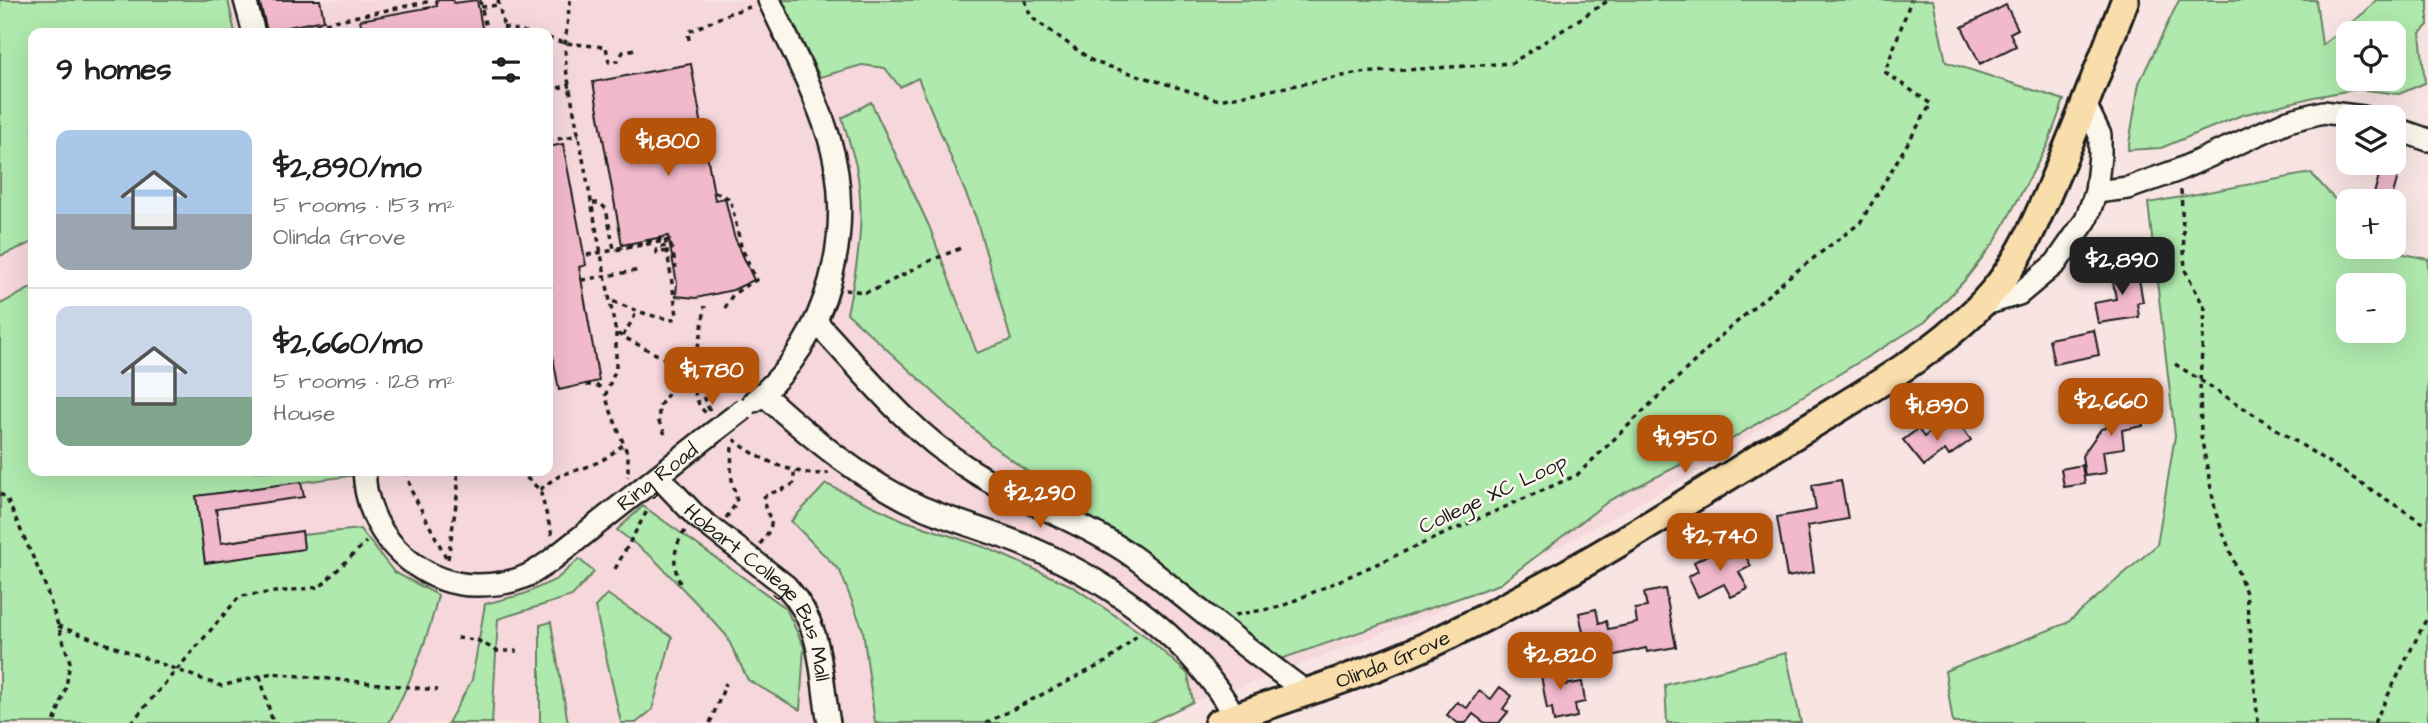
<!DOCTYPE html>
<html lang="en">
<head>
<meta charset="utf-8">
<style>
  body { margin:0; font-family:"Architects Daughter",sans-serif; background:#f6f6f6; color:#202124; height:100vh; display:flex; flex-direction:column; font-size:26px; white-space:nowrap }
  * { box-sizing:border-box; margin:0 }
  p { font-size:23px; color:#757577 }
  .icon { flex:none; width:38px; height:38px; fill:none; stroke:currentColor; stroke-width:2; stroke-linecap:round; stroke-linejoin:round }
  .map { position:relative; flex:1; overflow:hidden }
  .details { position:absolute; left:28px; top:28px; width:525px; height:448px; display:flex; flex-direction:column; background:#fff; border-radius:14px; box-shadow:0 7px 28px #0002 }
  .details>* { flex:none }
  .controls { position:absolute; left:2336px; top:21px; display:grid; gap:14px }
  .controls a { display:grid; place-items:center; width:70px; height:70px; border-radius:14px; background:#fff; box-shadow:0 7px 28px #0002; font-size:35px }
  .price { position:absolute; translate:-50% -60px; padding:0 16px; border-radius:14px; background:#b45309; color:#fff; font-size:23px; line-height:46px; filter:drop-shadow(0 2px 4px #0008) }
  .price::after { content:''; position:absolute; left:50%; top:42px; width:21px; height:16px; margin-left:-10px; background:inherit; clip-path:polygon(0 0,100% 0,50% 100%) }
  .price.selected { background:#222; color:#fff }
  ul { padding:0; list-style:none }
  li { display:flex; align-items:center; gap:21px; height:175px; padding:0 28px }
  li+li { border-top:2px solid #e0e0e0 }
  li span { display:grid; place-items:center; flex:none; width:196px; height:140px; border-radius:14px; color:#555 }
  li>.icon { margin-inline-start:auto }
  span .icon { width:84px; height:84px; fill:#fffc; stroke-width:1 }
  li b { font-size:30px }
  h2 { display:flex; justify-content:space-between; align-items:center; height:84px; padding:0 28px; font-size:30px }
  .map>svg:first-child { display:block }
  .built { fill:#f6d7dc; fill-rule:evenodd }
  .green { fill:#afe9ad; stroke:#668264; stroke-width:2; fill-rule:evenodd }
  .building { fill:#f2b9cd; stroke:#1c1c1c; stroke-width:2 }
  .lines { fill:none; stroke-linecap:round; stroke-linejoin:round }
  .minor-casing { stroke:#1c1c1c; stroke-width:26 }
  .major-casing { stroke:#1c1c1c; stroke-width:32 }
  .path { stroke:#1c1c1c; stroke-width:3.5; stroke-dasharray:5 5; stroke-linecap:butt }
  .minor { stroke:#fbf7ec; stroke-width:21 }
  .major { stroke:#f9deab; stroke-width:26 }
  .minor-bridge-casing { stroke:#1c1c1c; stroke-width:26; stroke-linecap:butt }
  .path-bridge { stroke:#1c1c1c; stroke-width:3.5; stroke-dasharray:5 5; stroke-linecap:butt }
  .minor-bridge { stroke:#fbf7ec; stroke-width:21 }
  .labels { text-anchor:middle; dominant-baseline:central; stroke-width:5; stroke-linejoin:round; paint-order:stroke }
  .street-label { font-size:21px; fill:#1c1c1c; stroke:#fbf7ec }
</style>
</head>
<body>
<div class="map">
<svg width="2428" height="723" viewBox="0 0 2428 723">
  <rect width="100%" height="100%" fill="#f8e4e3"/>
  <filter id="ink" filterUnits="userSpaceOnUse"><feTurbulence type="fractalNoise" baseFrequency=".0143" numOctaves="2"/><feDisplacementMap in="SourceGraphic" scale="14" xChannelSelector="R" yChannelSelector="G"/><feConvolveMatrix kernelMatrix="1 2 1 2 8 2 1 2 1" color-interpolation-filters="sRGB"/></filter>
  <g filter="url(#ink)">
    <path class="built" d="M0,0H1890L1919,314L1708,466L1434,613L1261,680L1193,702L1149,723H105L0,483ZM33,33H548V471H33Z"/>
    <path class="green" d="M0,0H228L235,33H33V242L0,256Z
      M782,0H1933L1946,62L2064,100L2047,146L1996,240L1965,280L1925,322L1730,440L1610,500L1500,584L1281,659L990,444L847,313C858,265 866,215 856,166C852,150 847,134 842,118L871,102L929,226L977,353L1011,340L976,218L918,78L900,87L885,68L862,65L820,77Z
      M2179,0H2316L2322,45L2365,12L2376,0H2428V25L2420,33L2425,83L2399,94L2357,89L2314,97L2242,115L2161,148L2128,150L2139,83ZM2348,33H2394V79H2348Z
      M2311,173L2348,214V247H2378L2381,249L2428,259V723H1953L1945,671L2067,623L2157,545L2175,436L2148,203ZM2394,285V331H2348V285Z
      M33,287V471H349L350,476L197,496L205,562L304,549L302,535L360,529L394,572L438,595C428,641 411,681 389,723H0V304Z
      M826,484L903,520L987,548L1072,586L1148,638L1188,674L1193,702L1149,723H875L863,630L840,571L791,521Z
      M643,506L786,608L804,647L800,710L748,680L726,635L706,613L653,558L617,530Z
      M579,559L594,572L572,596L498,619L492,723H448L472,680L485,604L524,594L557,579Z
      M607,594L672,637L652,710L636,723H621L595,607Z
      M551,622L553,635L568,723H540V625Z
      M1786,653L1801,723H1667L1665,685Z"/>
    <path class="building" d="M259,0H320L324,20L267,31Z
      M436,0H453L454,3L477,0L483,33H363L360,20L437,6Z
      M2006,5L2018,29L2010,33L2016,46L1980,64L1962,27Z
      M691,64L715,200L725,198L734,236L754,280L733,290L696,298L676,296L677,283L668,236L622,245L593,82Z
      M563,144L586,265L579,267L599,381L559,390L552,352H548V147Z
      M2380,172L2398,176L2391,201H2372Z
      M2124,267L2125,269L2137,267L2143,302L2137,303L2139,317L2098,323L2094,303L2116,299L2111,270Z
      M2094,330L2099,355L2054,364L2049,339Z
      M2118,404V407L2140,404L2143,426L2122,430L2124,448L2103,451L2106,473L2085,476L2082,456L2101,429L2106,428Z
      M1957,420L1971,440L1949,456L1945,450L1924,466L1903,440L1918,429L1924,437L1934,429L1938,435Z
      M2082,465L2085,484L2064,487L2061,469Z
      M1841,480L1848,519L1807,526L1814,572L1787,577L1777,517L1816,510L1812,485Z
      M301,482L304,497L216,509L221,543L302,531L304,549L205,563L196,496Z
      M1724,546L1730,558L1743,551L1751,566L1739,572L1748,589L1731,597L1724,584L1698,597L1688,577L1698,571L1694,562Z
      M1665,589L1676,647L1647,652L1646,648L1589,661L1579,613L1596,609L1599,623L1606,621L1608,629L1637,623L1635,609L1647,607L1644,593Z
      M1560,660L1564,685L1582,682L1585,702L1575,704L1577,717L1554,722L1552,708L1547,709L1539,664Z
      M1500,687L1512,696L1503,709L1508,712L1499,723H1485L1473,714L1466,723H1458L1447,715L1457,702L1467,708L1479,691L1491,699Z"/>
    <g class="lines">
      <g class="minor-casing">
        <g id="minor">
          <path d="M245,0L254,33"/>
          <path d="M2394,128L2428,140"/>
          <path d="M2096,192L2128,188L2176,171L2288,121L2323,112L2363,117"/>
          <path d="M1982,305L2019,294L2056,263L2086,220L2096,192L2100,155V135L2085,104"/>
          <path d="M816,322C863,372 907,429 965,466C1016,500 1075,518 1125,551C1149,567 1169,586 1192,604C1229,634 1267,663 1306,692"/>
          <path d="M763,394C811,438 863,481 923,508C961,524 1001,534 1038,551C1116,585 1193,642 1235,717"/>
          <path d="M754,401C829,341 857,228 829,138C814,90 790,45 769,0"/>
          <path id="s1" d="M364,471C365,480 365,489 368,498C380,547 428,586 478,585C494,585 511,583 526,576C534,573 541,567 549,562L706,438"/>
          <path id="s2" d="M658,476L696,516L786,586C825,629 819,670 829,723"/>
        </g>
      </g>
      <g class="major-casing">
        <g id="major">
          <path id="s3" d="M1218,723C1287,698 1358,677 1424,647C1555,587 1677,508 1800,432C1866,391 1951,346 1999,284C2026,249 2041,209 2058,170C2082,114 2103,57 2125,0"/>
        </g>
      </g>
      <path class="path" d="M480,0L487,33
        M498,0L505,33
        M570,0L565,43L566,69L616,333L690,372C701,384 702,399 711,412
        M1025,0L1031,17L1094,62L1219,100L1359,73L1512,63L1609,0
        M481,7L499,5
        M503,27L529,33
        M276,33L431,1
        M548,38L565,43L606,47L609,62L618,61L623,52L635,49
        M689,40L688,32L730,13L750,7
        M548,89L570,86
        M548,141L579,135
        M2181,190L2185,270L2205,309L2200,380L2201,436L2216,514L2246,593L2258,723
        M715,192L728,198L731,202L741,246L756,280L733,294L725,308
        M593,203H600L606,209L614,249L665,238L677,315L674,319C652,318 632,309 612,301
        M582,280L640,270
        M845,290L866,292L874,290L927,262L961,248
        M616,333V369L605,396L628,455V477
        M623,336L637,312
        M2175,364L2428,526
        M687,372L700,407L707,414
        M586,385H595L605,389
        M665,434L658,420L660,405L695,357L701,335L705,306
        M734,439C755,459 800,478 829,473
        M407,471L411,490L448,561
        M519,471L540,490L552,535
        M540,490C563,469 570,475 596,463C606,459 615,451 624,444
        M0,494L6,497L44,582L70,662L66,687L54,723
        M726,518L737,502L731,475L732,443
        M760,544C783,515 763,521 764,497C774,490 785,491 794,483V469
        M448,559L458,490L457,471
        M615,569L647,511
        M680,583C672,565 673,547 685,531
        M1235,615L1280,607L1577,475L1723,334L1790,276L1860,223L1931,104L1885,72L1911,0
        M58,626L221,686L272,673L438,690
        M457,638L477,640L497,651H517
        M260,676L273,723
        M131,723L240,596L320,587L366,542
        M710,723L726,683
        M986,723L1108,661L1140,633
        M2374,723L2428,616"/>
      <use href="#minor" class="minor"/>
      <use href="#major" class="major"/>
      <g class="minor-bridge-casing">
        <path id="minor-bridge" d="M706,438L744,409"/>
      </g>
      <path class="path-bridge" d="M667,251L657,253L656,248L672,245
        M587,255L670,240L676,268"/>
      <use href="#minor-bridge" class="minor-bridge"/>
    </g>
  </g>
  <g class="labels">
    <g class="street-label">
      <text stroke="none"><textPath href="#s1" startOffset="392">Ring Road</textPath></text>
      <text transform="translate(1493 494) rotate(-25)">College XC Loop</text>
      <text stroke="none"><textPath href="#s2" startOffset="158">Hobart College Bus Mall</textPath></text>
      <text stroke="none"><textPath href="#s3" startOffset="186">Olinda Grove</textPath></text>
    </g>
  </g>
</svg>
<div class="controls">
<a><svg class="icon" aria-label="locate" viewBox="0 0 24 24"><circle cx="12" cy="12" r="6"/><path d="M12 2v4M12 18v4M2 12h4M18 12h4"/></svg></a>
<a><svg class="icon" aria-label="layers" viewBox="0 0 24 24"><path d="M12 4l9 5-9 5-9-5zM3 14l9 5 9-5"/></svg></a>
<a>+</a>
<a>−</a>
</div>
<b class="price" style="left:668px;top:178px">$1,800</b>
<b class="price selected" style="left:2122px;top:297px">$2,890</b>
<b class="price" style="left:712px;top:407px">$1,780</b>
<b class="price" style="left:2111px;top:438px">$2,660</b>
<b class="price" style="left:1937px;top:443px">$1,890</b>
<b class="price" style="left:1685px;top:475px">$1,950</b>
<b class="price" style="left:1040px;top:530px">$2,290</b>
<b class="price" style="left:1720px;top:573px">$2,740</b>
<b class="price" style="left:1560px;top:692px">$2,820</b>
<section class="details">
<h2>9 homes<svg class="icon" aria-label="filters" viewBox="0 0 24 24"><path d="M4 7h16M4 17h16"/><circle cx="9" cy="7" r="2"/><circle cx="15" cy="17" r="2"/></svg></h2>
<ul>
<li><span style="background:linear-gradient(#a9c7e8 60%,#9aa5b1 0)"><svg class="icon" aria-label="home" viewBox="0 0 24 24"><path d="M3 11l9-7 9 7M6 9v11h12V9"/></svg></span><div><b>$2,890/mo</b><p>5 rooms · 153 m²</p><p>Olinda Grove</p></div></li>
<li><span style="background:linear-gradient(#c9d6e8 65%,#7fa58c 0)"><svg class="icon" aria-label="home" viewBox="0 0 24 24"><path d="M3 11l9-7 9 7M6 9v11h12V9"/></svg></span><div><b>$2,660/mo</b><p>5 rooms · 128 m²</p><p>House</p></div></li>
</ul>
</section>
</div>
</body>
</html>
